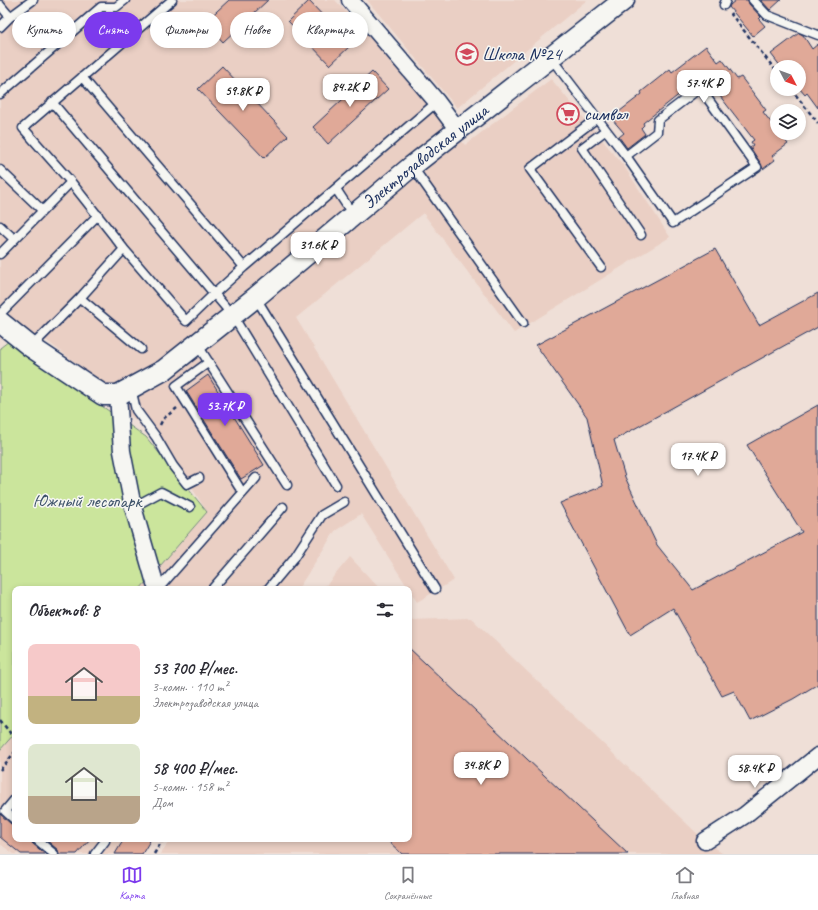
<!DOCTYPE html>
<html lang="ru">
<head>
<meta charset="utf-8">
<style>
  body { margin:0; font-family:Caveat,sans-serif; background:#f7f7f7; color:#2b2b33; height:100vh; display:flex; flex-direction:column; font-size:15px; white-space:nowrap }
  * { box-sizing:border-box; margin:0 }
  p { font-size:13px; color:#7c7c81 }
  .icon { flex:none; width:22px; height:22px; fill:none; stroke:currentColor; stroke-width:2; stroke-linecap:round; stroke-linejoin:round }
  .map { position:relative; flex:1; overflow:hidden }
  .side { position:absolute; left:12px; top:586px; width:400px; height:256px; display:flex; flex-direction:column; background:#fff; border-radius:8px; box-shadow:0 2px 6px #0003 }
  .side>* { flex:none }
  .guide { position:absolute; left:12px; top:12px; width:400px; height:36px; display:flex; gap:8px }
  .needle { width:26px; rotate:131deg }
  .fabs { position:absolute; left:770px; top:60px; display:grid; gap:8px }
  .fabs a { display:grid; place-items:center; width:36px; height:36px; border-radius:50%; background:#fff; box-shadow:0 2px 6px #0003; font-size:20px }
  .price { position:absolute; translate:-50% -34px; padding:0 9px; border-radius:8px; background:#fff; color:#222; font-size:13px; line-height:26px; filter:drop-shadow(0 1px 2px #0008) }
  .price::after { content:''; position:absolute; left:50%; top:24px; width:12px; height:9px; margin-left:-6px; background:inherit; clip-path:polygon(0 0,100% 0,50% 100%) }
  .price.selected { background:#7c3aed; color:#fff }
  ul { padding:0; list-style:none }
  li { display:flex; align-items:center; gap:12px; height:100px; padding:0 16px }
  li span { display:grid; place-items:center; flex:none; width:112px; height:80px; border-radius:8px; color:#555 }
  li>.icon { margin-inline-start:auto }
  span .icon { width:48px; height:48px; fill:#fffc; stroke-width:1 }
  li b { font-size:17px }
  h2 { display:flex; justify-content:space-between; align-items:center; height:48px; padding:0 16px; font-size:17px }
  .pill { padding:0 14px; border-radius:18px; background:#fff; box-shadow:0 2px 6px #0003; font-size:14px; line-height:36px }
  .pill.selected { background:#7c3aed; color:#fff }
  .tab-bar { display:flex; justify-content:space-around; align-items:center; height:56px; border-top:1px solid #e1e1e2; background:#fff; font-size:11px; color:#7c7c81 }
  .tab-bar a { display:grid; justify-items:center; gap:2px }
  .tab-bar .selected { color:#7c3aed }
  .map>svg:first-child { display:block }
  .built { fill:#eacfc4 }
  .green { fill:#cbe59c; stroke:#738a7d }
  .building { fill:#e0a998; stroke:#1b2f5e }
  .lines { fill:none; stroke-linecap:round; stroke-linejoin:round }
  .service-casing { stroke:#1b2f5e; stroke-width:11 }
  .minor-casing { stroke:#1b2f5e; stroke-width:19 }
  .tertiary-casing { stroke:#1b2f5e; stroke-width:23 }
  .path { stroke:#1b2f5e; stroke-width:2.5; stroke-dasharray:4 3; stroke-linecap:butt }
  .service { stroke:#f6f6f2; stroke-width:8 }
  .minor { stroke:#f6f6f2; stroke-width:16 }
  .tertiary { stroke:#f6f6f2; stroke-width:20 }
  .labels { text-anchor:middle; dominant-baseline:central; stroke-width:3; stroke-linejoin:round; paint-order:stroke }
  .poi-label { font-size:19px; fill:#1b2f5e; stroke:#f6f6f2; text-anchor:start }
  .street-label { font-size:19px; fill:#1b2f5e; stroke:#f6f6f2 }
  .park-label { font-size:19px; fill:#3e536a; stroke:#f6f6f2 }
</style>
</head>
<body>
<div class="map">
<svg width="818" height="854" viewBox="0 0 818 854">
  <rect width="100%" height="100%" fill="#efdfd7"/>
  <filter id="ink" filterUnits="userSpaceOnUse"><feTurbulence type="fractalNoise" baseFrequency=".025" numOctaves="2"/><feDisplacementMap in="SourceGraphic" scale="8" xChannelSelector="R" yChannelSelector="G"/><feConvolveMatrix kernelMatrix="1 2 1 2 8 2 1 2 1" color-interpolation-filters="sRGB"/></filter>
  <g filter="url(#ink)">
    <path class="built" d="M0,0H335L416,87L465,145L551,79L624,166L670,237L514,333L423,213L296,318L454,580L417,602L361,514L335,531L298,589H140L207,512L159,435L110,403L108,387L39,335H5L0,339Z
      M367,0H587L457,108Z
      M350,557L380,589H323Z
      M471,618L705,841L723,854H160L171,839H409V620H410Z
      M15,733V839H149L139,854H14L0,844V750Z"/>
    <path class="green" d="M9,341L146,437L207,512L140,589H15V733L0,750V348Z"/>
    <path class="building" d="M229,0H268L223,42L205,22Z
      M736,0H748L749,4L761,17L759,19L765,26L753,36L729,7L730,5Z
      M761,0H781L770,10Z
      M309,1L351,45L330,65L288,21Z
      M799,33L803,35L812,49L818,44V108L807,93L805,95L799,88V67H781L771,54Z
      M706,46L718,62L722,59L737,79L741,77L766,110L763,112L777,130V133H779L788,144L772,156L775,160L763,169L761,164L750,147L753,145L751,142L754,140L706,78L702,81L700,78L643,123L644,125L641,128L645,134L627,148L619,137L624,133L611,118L642,94L641,92L670,69L672,72Z
      M222,66L288,136L264,158L198,89Z
      M372,72L388,89L328,144L313,127Z
      M715,249L759,325L818,293V327L614,440L625,477L657,545L693,590L802,532L747,445L818,405V684L793,699L750,721L734,691L722,696L673,608L630,635L560,503L603,486L587,417L536,345Z
      M208,375L264,465L241,479L186,391Z
      M409,648L628,854H402L386,839H409Z
      M0,814L11,824L15,825V839H31L32,843L45,854H21L0,837Z
      M45,839H90L77,854H59L58,850Z
      M124,839H151L142,854H115Z"/>
    <g class="lines">
      <g class="service-casing">
        <path id="service" d="M172,0L23,128L71,182L124,249L186,321L214,294L244,267L437,102
          M753,0L767,15L818,35
          M0,5L10,17
          M724,5L726,0
          M0,27L10,17L33,0
          M551,58L626,156L673,223L757,167L700,88L658,120L657,132L626,156
          M82,77L244,267
          M0,94L101,7H116L125,0
          M52,102L233,316L336,485
          M597,118L530,169L601,267
          M606,130L582,148L641,235
          M412,166L523,323
          M0,170L42,210
          M336,189L353,215
          M0,226L14,239
          M0,254L71,182
          M80,298L141,349
          M256,298L435,589
          M0,314L98,215
          M197,344L287,485
          M31,347L80,298L124,249
          M209,362L176,386L239,487
          M131,388L136,410L156,437L173,466L187,484L199,478
          M133,507L161,492L190,507
          M159,588L256,478
          M212,589L283,507
          M268,589L294,558L322,515L344,502
          M15,799L5,811L15,820
          M36,839L54,854
          M95,854L105,841"/>
      </g>
      <g class="minor-casing">
        <path id="minor" d="M350,0L437,102L458,130
          M118,395L122,451L133,507L155,583
          M705,841L745,815L818,756"/>
      </g>
      <g class="tertiary-casing">
        <g id="tertiary">
          <path id="s1" d="M0,322L31,347L103,395H118L131,388L164,370L256,297L412,166L624,0"/>
        </g>
      </g>
      <path class="path" d="M730,13L777,72
        M791,89L818,123
        M160,425L163,419L177,408
        M0,720L15,739
        M0,770L15,752
        M154,854L163,839"/>
      <use href="#service" class="service"/>
      <use href="#minor" class="minor"/>
      <use href="#tertiary" class="tertiary"/>
    </g>
  </g>
  <defs>
    <g id="school-ring" transform="scale(1.15)"><circle r="9.5" fill="#f6f6f2" stroke="#d1495b" stroke-width="1.5"/><path d="M0-5L7-2L0 1L-7-2ZM-4 1L0 2.5L4 1V4Q0 6-4 4Z" fill="#d1495b"/></g>
    <g id="supermarket-ring" transform="scale(1.15)"><circle r="9.5" fill="#f6f6f2" stroke="#d1495b" stroke-width="1.5"/><path d="M-6-5.5h2.5l.6 2H6L4.5 2H-2.5L-4.4-4H-6ZM-1.5 3.2a1.3 1.3 0 1 0 .1 0ZM3 3.2a1.3 1.3 0 1 0 .1 0Z" fill="#d1495b"/></g>
  </defs>
  <g fill-rule="evenodd">
    <use href="#school-ring" x="467" y="54"/>
    <use href="#supermarket-ring" x="568" y="114"/>
  </g>
  <g class="labels">
    <g class="poi-label">
      <text x="482" y="54">Школа №24</text>
      <text x="584" y="114">символ</text>
    </g>
    <g class="street-label">
      <text stroke="none"><textPath href="#s1" startOffset="531">Электрозаводская улица</textPath></text>
    </g>
    <g class="park-label">
      <text x="87" y="501">Южный лесопарк</text>
    </g>
  </g>
</svg>
<div class="fabs">
<a><svg class="needle" viewBox="-14 -14 28 28"><path d="M0-13l5 13h-10z" fill="#e53935"/><path d="M0 13l5-13h-10z" fill="#7c7c81"/></svg></a>
<a><svg class="icon" aria-label="layers" viewBox="0 0 24 24"><path d="M12 4l9 5-9 5-9-5zM3 14l9 5 9-5"/></svg></a>
</div>
<b class="price" style="left:704px;top:104px">57.4K ₽</b>
<b class="price" style="left:350px;top:108px">84.2K ₽</b>
<b class="price" style="left:243px;top:112px">59.8K ₽</b>
<b class="price" style="left:318px;top:266px">31.6K ₽</b>
<b class="price selected" style="left:225px;top:427px">53.7K ₽</b>
<b class="price" style="left:698px;top:477px">17.4K ₽</b>
<b class="price" style="left:481px;top:786px">34.8K ₽</b>
<b class="price" style="left:755px;top:789px">58.4K ₽</b>
<div class="guide">
<a class="pill">Купить</a>
<a class="pill selected">Снять</a>
<a class="pill">Фильтры</a>
<a class="pill">Новое</a>
<a class="pill">Квартира</a>
</div>
<section class="side">
<h2>Объектов: 8<svg class="icon" aria-label="filters" viewBox="0 0 24 24"><path d="M4 7h16M4 17h16"/><circle cx="9" cy="7" r="2"/><circle cx="15" cy="17" r="2"/></svg></h2>
<ul>
<li><span style="background:linear-gradient(#f6c9c9 65%,#c2b280 0)"><svg class="icon" aria-label="home" viewBox="0 0 24 24"><path d="M3 11l9-7 9 7M6 9v11h12V9"/></svg></span><div><b>53 700 ₽/мес.</b><p>3-комн. · 110 m²</p><p>Электрозаводская улица</p></div></li>
<li><span style="background:linear-gradient(#dfe7d0 65%,#b9a48a 0)"><svg class="icon" aria-label="home" viewBox="0 0 24 24"><path d="M3 11l9-7 9 7M6 9v11h12V9"/></svg></span><div><b>58 400 ₽/мес.</b><p>5-комн. · 158 m²</p><p>Дом</p></div></li>
</ul>
</section>
</div>
<nav class="tab-bar">
<a class="selected"><svg class="icon" aria-label="map" viewBox="0 0 24 24"><path d="M3 6l6-2 6 2 6-2v14l-6 2-6-2-6 2zM9 4v14M15 6v14"/></svg>Карта</a>
<a><svg class="icon" aria-label="saved" viewBox="0 0 24 24"><path d="M7 4h10v16l-5-4-5 4z"/></svg>Сохранённые</a>
<a><svg class="icon" aria-label="home" viewBox="0 0 24 24"><path d="M3 11l9-7 9 7M6 9v11h12V9"/></svg>Главная</a>
</nav>
</body>
</html>
